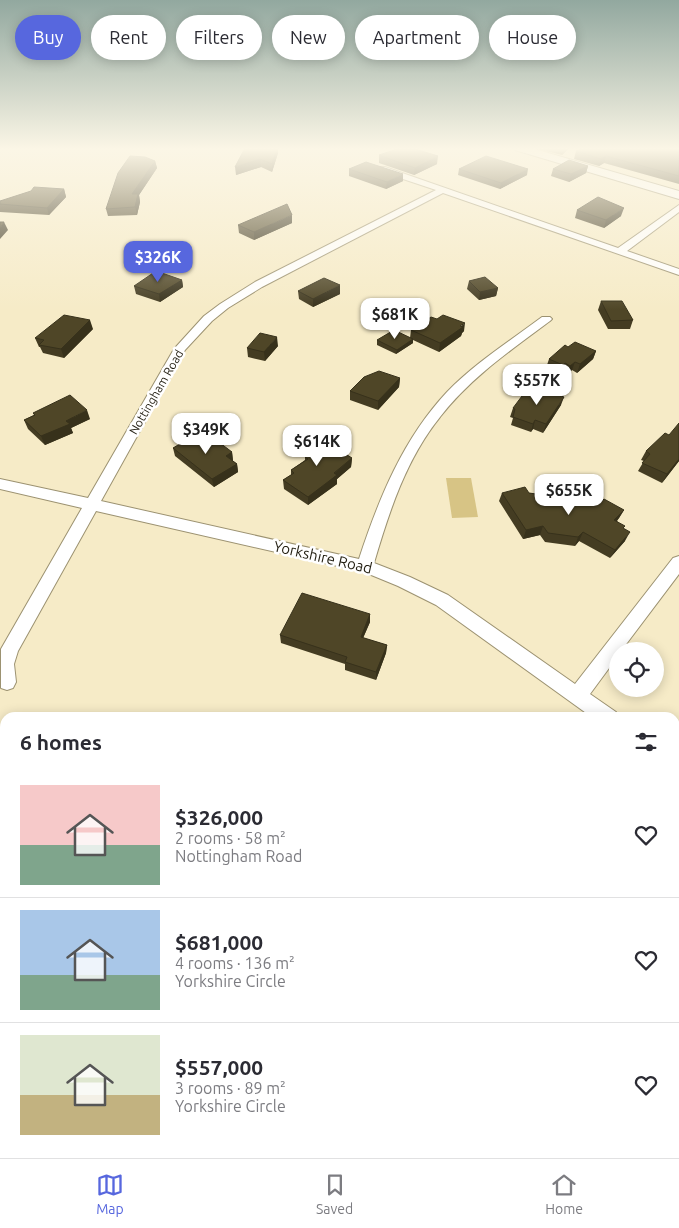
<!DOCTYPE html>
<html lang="en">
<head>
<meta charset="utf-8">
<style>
  body { margin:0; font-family:Ubuntu,sans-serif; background:#f2f2f3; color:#2b2b33; height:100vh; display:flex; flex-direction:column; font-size:19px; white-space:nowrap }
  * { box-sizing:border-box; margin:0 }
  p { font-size:16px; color:#7c7c81 }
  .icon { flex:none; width:28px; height:28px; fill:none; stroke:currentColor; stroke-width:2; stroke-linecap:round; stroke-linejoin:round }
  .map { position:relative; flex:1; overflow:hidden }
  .side { position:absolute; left:0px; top:712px; width:680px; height:446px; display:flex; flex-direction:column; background:#fff; border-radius:15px 15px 0 0; box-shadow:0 2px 12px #0003 }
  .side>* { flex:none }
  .guide { position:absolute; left:15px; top:15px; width:650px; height:45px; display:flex; gap:10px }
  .fabs { position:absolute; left:609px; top:642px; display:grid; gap:10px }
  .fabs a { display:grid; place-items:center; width:55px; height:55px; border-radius:50%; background:#fff; box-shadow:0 2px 12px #0003; font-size:25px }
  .price { position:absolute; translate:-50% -42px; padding:0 11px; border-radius:10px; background:#fff; color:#222; font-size:16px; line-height:32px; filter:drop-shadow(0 1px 2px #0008) }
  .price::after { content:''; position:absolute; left:50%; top:30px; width:15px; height:11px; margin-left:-8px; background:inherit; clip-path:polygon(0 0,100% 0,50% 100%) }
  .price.selected { background:#5767de; color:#fff }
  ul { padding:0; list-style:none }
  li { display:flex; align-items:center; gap:15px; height:125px; padding:0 20px }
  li+li { border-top:1px solid #e1e1e2 }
  li span { display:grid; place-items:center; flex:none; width:140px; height:100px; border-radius:0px; color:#555 }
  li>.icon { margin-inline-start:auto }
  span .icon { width:60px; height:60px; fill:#fffc; stroke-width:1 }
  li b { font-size:21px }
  h2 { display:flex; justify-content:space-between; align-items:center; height:60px; padding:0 20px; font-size:21px }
  .pill { padding:0 18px; border-radius:22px; background:#fff; box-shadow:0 2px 12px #0003; font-size:18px; line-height:45px }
  .pill.selected { background:#5767de; color:#fff }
  .tab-bar { display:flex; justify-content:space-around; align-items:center; height:70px; border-top:1px solid #e1e1e2; background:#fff; font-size:14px; color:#7c7c81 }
  .tab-bar a { display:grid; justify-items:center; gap:2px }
  .tab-bar .selected { color:#5767de }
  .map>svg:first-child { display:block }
  .green { fill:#d7c485 }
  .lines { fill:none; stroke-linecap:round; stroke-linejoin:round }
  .street-casing { stroke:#9c9271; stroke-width:2 }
  .secondary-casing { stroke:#9c9271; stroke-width:2 }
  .street { fill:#fff; fill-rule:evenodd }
  .secondary { fill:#fff; fill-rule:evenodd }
  .wall { fill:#443c22 }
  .shaded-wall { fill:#37311b }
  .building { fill:#4f4627; stroke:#37311b }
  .labels { text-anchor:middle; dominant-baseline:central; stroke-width:5; stroke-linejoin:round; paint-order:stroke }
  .far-street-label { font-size:12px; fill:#231f12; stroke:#fff }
  .street-label { font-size:15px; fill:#231f12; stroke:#fff }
</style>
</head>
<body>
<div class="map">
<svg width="679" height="1158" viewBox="0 0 679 1158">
  <rect width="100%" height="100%" fill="#f6ebc7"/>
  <path class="green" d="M446,478H471L478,517L452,518Z"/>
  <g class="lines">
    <g class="street-casing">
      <path id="street" d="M379,167H385L618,248L679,205V212L627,251L679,269V275L443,193L262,287L228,308L212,321L185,350L101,501L359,559C379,498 403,439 447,392C475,363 510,341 542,317H550L552,319L550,321C511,350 470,378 440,417C406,459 389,512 374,563L410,577L448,595L575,684L673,558L679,556V574L621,651H618V656L590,694L616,712L618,718H593L436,605L398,586L364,572L96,511L18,651L14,664L16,682L13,688L7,690L1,688V649L82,508L0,489V479L88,498L174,349L204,316L220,304L255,282L436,190L379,171Z
        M675,753L679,755V776L675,774Z"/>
    </g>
    <g class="secondary-casing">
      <path id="secondary" d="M514,148H531L679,191V199L515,150Z"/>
    </g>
    <use href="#street" class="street"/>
    <use href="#secondary" class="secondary"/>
  </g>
  <path class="wall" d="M245,148H278V153L272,172L261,167L236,175Z
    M534,148H569L562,155Z
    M679,148V184L604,163L599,166L574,159L576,151Z
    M379,155L437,164L414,175L379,163Z
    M155,161L157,168L139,195L140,202L137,215L108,216L106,209Z
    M588,166L586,173L569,182L551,176L553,169Z
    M349,169L403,181L386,189L349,176Z
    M459,169L527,175L500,189L458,175Z
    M64,189L66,197L49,215L0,212V201Z
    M577,210L621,216L604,228L575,218Z
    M292,223L254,240L239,233L238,225Z
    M182,280L183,287L160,302L136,294L134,286Z
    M469,281L498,288L496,296L479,300L467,289Z
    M298,291L340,294L313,307L299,299Z
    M601,301L633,320L630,329H608L598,310Z
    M93,329L64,358L43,353L40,347H39L35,338Z
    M411,330L464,331L462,333L461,336L439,352L413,340V343L396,354L377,345V340L410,338Z
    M278,346L265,361L248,357L247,348Z
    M568,347L596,351L593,359L577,373L572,370L567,374L562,372L560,374L546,368L549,359Z
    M400,378L399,387L378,410L350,400V391Z
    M561,405L543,433L533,429L531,432L511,425L513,418L510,417L513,408Z
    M33,413L90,419L71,428L73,433L45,445L28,429L24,420L34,415Z
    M200,438L232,452L233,461L237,464L238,472L214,487L175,456L173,448Z
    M301,445L352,458L351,467L337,479V484L308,505L284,489L283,480L291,475V470L305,460V457L306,456L301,453Z
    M646,451L679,461L662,483L638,471L644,461L641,460Z
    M502,493H529L552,498L624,510L619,518L617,521L624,529L625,541L610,558L579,541L575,546L545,542L540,535L523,539L499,501Z
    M370,614V622L363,638L387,645L386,653L376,680L345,670V664L281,643L280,635Z"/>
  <path class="shaded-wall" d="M277,148H278V153L272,172V164Z
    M564,148H569L562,155Z
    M438,156L437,164L414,175L415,168Z
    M606,156L604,163L599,166L601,159Z
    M260,159L261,167L236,175L235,167Z
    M155,161L157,168L139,195L140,202L137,215L132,194Z
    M588,166L586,173L569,182L571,174Z
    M528,169L527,175L500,189L501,183Z
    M403,174V181L386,189L387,182Z
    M64,189L66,197L49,215L47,208Z
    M624,208L621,216L604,228L606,220Z
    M292,215V223L254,240V232Z
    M4,222L8,230L0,239V228Z
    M182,280L183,287L160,302L159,294Z
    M340,285V294L313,307V299Z
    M498,288L496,296L479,300L480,292Z
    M90,320L93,329L64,358L61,349Z
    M465,323L464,331L462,333L461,336L439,352L440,343Z
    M277,337L278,346L265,361L264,352Z
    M413,339V343L396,354L397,350Z
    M596,351L593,359L577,373L580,364Z
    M575,362L572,370L567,374L570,366Z
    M565,363L562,372L560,374L563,365Z
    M400,378L399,387L378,410V401Z
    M564,397L561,405L543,433L546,424Z
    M87,410L90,419L71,428L73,433L45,445L41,436L66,421Z
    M535,420L533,429L531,432L533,424Z
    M232,452L233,461L226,456Z
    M352,458L351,467L337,479V484L308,505V497Z
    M679,459V461L662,483L667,474Z
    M237,464L238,472L214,487L212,479Z
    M624,510L619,518L610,529L614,520Z
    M543,526L540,535L523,539L526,530Z
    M583,532L579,541L575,546L578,537Z
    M630,532L625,541L610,558L615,550Z
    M370,614V622L360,645L361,637Z
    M387,645L386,653L376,680V672Z
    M5,866V876L0,880V870Z"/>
  <path class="building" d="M245,148H277L272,164L260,159L235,167Z
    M400,148H412L438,156L415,168L379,155Z
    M582,148H679V176L606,156L601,159L576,151Z
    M130,156L145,157L155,161L132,194H138L135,207L106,209L118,173Z
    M486,156L528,169L501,183L459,169Z
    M569,160L588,166L571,174L553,169Z
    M366,162L403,174L387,182L349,169Z
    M34,187L64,189L47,208L0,204V201L31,191Z
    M598,197L624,208L606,220L577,210Z
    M287,204L292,215L254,232L238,225Z
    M0,222H4L0,228Z
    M156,271L182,280L159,294L134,286Z
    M485,277L498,288L480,292L469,281Z
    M324,278L340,285L313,299L298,291Z
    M601,301H622L633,320L611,321Z
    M64,315L90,320L61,349L39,345L44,340L35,338Z
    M443,315L465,323L460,326L463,327L440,343L411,330L431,317L437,319Z
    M394,330L413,339L397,350L377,340Z
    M260,333L277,337L264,352L247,348Z
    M575,342L596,351L580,364L575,362L570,366L565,363L563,365L549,359L565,345L568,347Z
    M379,371L400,378L378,401L350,391L364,377Z
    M528,388L538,392L540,389L564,397L546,424L535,420L533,424L513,417L515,409L513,408Z
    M70,395L87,410L66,421L70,424L41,436L24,420L35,415L33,413Z
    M679,423V459L667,474L642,463L650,454L646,451L665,433L669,435Z
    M208,434L232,452L226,456L237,464L212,479L173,448L195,435L200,438Z
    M315,435L352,458L334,473L337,475L308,497L283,480L294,473L291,470L308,459L305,457L312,452L301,445Z
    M525,487L529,493L551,496L552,498L600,503L604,499L624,510L614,520L625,526L623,528L630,532L615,550L583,532L578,537L548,533L543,526L526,530L502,493Z
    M302,593L370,614L361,637L387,645L376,672L345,662L347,657L280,635Z
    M5,816V866L0,870V829Z
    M675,828L679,831V892L676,898H675Z
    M600,1154H637L636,1158H609Z"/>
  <linearGradient id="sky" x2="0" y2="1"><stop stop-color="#92a89f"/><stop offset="0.48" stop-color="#fbf6e6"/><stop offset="1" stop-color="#fbf6e6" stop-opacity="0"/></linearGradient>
  <rect width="679" height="310" fill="url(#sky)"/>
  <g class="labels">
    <g class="far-street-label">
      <text transform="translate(156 392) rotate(-60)">Nottingham Road</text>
    </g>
    <g class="street-label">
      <text transform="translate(323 557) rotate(13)">Yorkshire Road</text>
    </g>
  </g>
</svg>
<div class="fabs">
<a><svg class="icon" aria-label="locate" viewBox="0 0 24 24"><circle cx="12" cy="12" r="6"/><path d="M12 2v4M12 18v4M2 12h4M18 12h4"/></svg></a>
</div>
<b class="price selected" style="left:158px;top:283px">$326K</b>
<b class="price" style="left:395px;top:340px">$681K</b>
<b class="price" style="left:537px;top:406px">$557K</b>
<b class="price" style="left:206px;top:455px">$349K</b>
<b class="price" style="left:317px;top:467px">$614K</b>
<b class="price" style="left:569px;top:516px">$655K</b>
<div class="guide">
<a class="pill selected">Buy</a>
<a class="pill">Rent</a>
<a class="pill">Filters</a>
<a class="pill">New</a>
<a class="pill">Apartment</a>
<a class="pill">House</a>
</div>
<section class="side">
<h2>6 homes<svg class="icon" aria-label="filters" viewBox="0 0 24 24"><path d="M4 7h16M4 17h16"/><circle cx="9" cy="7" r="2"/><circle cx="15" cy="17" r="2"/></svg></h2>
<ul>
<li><span style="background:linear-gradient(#f6c9c9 60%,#7fa58c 0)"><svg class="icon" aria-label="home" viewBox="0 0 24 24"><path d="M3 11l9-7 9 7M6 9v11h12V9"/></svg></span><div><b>$326,000</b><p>2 rooms · 58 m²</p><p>Nottingham Road</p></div><svg class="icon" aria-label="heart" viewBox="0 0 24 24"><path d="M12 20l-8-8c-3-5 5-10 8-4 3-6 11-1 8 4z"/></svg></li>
<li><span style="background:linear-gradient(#a9c7e8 65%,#7fa58c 0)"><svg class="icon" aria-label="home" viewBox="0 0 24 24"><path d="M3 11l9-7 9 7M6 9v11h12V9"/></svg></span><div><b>$681,000</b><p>4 rooms · 136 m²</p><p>Yorkshire Circle</p></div><svg class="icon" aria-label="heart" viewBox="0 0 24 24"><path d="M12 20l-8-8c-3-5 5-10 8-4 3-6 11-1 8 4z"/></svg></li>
<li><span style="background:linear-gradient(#dfe7d0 60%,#c2b280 0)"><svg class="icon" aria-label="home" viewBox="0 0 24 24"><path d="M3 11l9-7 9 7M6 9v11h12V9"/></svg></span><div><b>$557,000</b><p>3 rooms · 89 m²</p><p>Yorkshire Circle</p></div><svg class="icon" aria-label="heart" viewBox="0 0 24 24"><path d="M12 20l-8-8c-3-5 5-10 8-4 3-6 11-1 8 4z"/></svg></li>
</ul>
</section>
</div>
<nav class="tab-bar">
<a class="selected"><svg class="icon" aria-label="map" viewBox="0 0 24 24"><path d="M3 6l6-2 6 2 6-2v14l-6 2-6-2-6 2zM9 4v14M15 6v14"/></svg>Map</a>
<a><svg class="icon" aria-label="saved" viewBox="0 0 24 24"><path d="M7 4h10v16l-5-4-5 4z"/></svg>Saved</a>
<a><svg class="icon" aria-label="home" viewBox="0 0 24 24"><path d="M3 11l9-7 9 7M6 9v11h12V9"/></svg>Home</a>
</nav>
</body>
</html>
